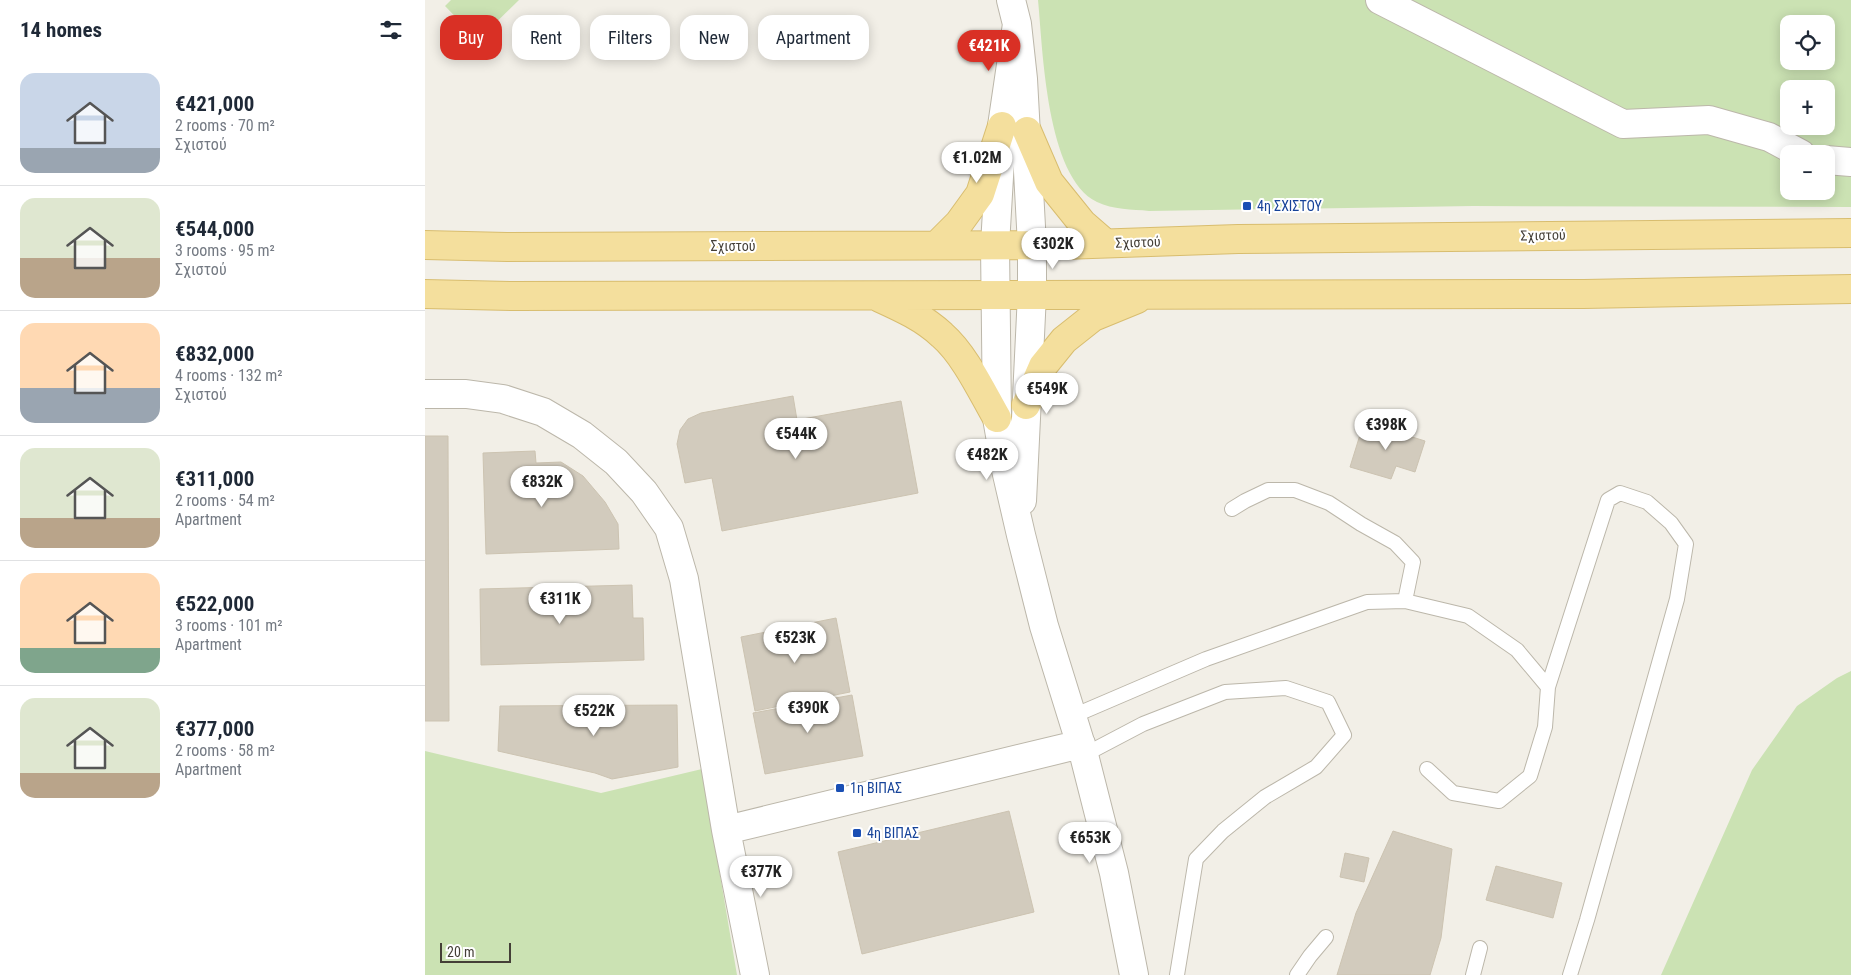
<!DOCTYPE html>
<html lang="en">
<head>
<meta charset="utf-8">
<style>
  body { margin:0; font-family:"Roboto Condensed",sans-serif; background:#f2f2f3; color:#1f2937; height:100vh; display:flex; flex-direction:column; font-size:19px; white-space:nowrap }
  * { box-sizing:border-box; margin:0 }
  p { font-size:16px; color:#747a83 }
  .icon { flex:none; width:28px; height:28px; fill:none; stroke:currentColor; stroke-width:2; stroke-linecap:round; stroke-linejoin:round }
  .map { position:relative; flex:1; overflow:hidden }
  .drawer { display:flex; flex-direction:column; background:#fff; width:425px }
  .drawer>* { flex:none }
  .hud { position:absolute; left:15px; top:15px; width:475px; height:45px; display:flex; gap:10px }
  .tools { position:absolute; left:1355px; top:15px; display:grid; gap:10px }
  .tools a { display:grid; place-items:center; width:55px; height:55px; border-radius:10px; background:#fff; box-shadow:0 2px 12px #0003; font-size:25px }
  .scale { position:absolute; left:15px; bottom:12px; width:71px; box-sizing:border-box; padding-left:5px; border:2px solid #443f37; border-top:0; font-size:14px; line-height:18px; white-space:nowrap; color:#443f37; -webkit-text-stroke:4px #fff; paint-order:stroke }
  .price { position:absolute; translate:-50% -42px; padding:0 11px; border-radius:18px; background:#fff; color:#222; font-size:16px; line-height:32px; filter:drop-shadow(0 1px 2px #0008) }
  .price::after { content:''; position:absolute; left:50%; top:30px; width:15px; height:11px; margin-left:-8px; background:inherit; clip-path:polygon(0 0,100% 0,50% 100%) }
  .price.selected { background:#d93025; color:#fff }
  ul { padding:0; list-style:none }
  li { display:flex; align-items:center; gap:15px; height:125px; padding:0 20px }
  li+li { border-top:1px solid #e0e1e3 }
  li span { display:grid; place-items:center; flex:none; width:140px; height:100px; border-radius:15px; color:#555 }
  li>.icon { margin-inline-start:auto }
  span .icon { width:60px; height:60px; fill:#fffc; stroke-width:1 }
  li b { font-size:21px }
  h2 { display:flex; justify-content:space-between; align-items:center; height:60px; padding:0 20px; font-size:21px }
  .tag { padding:0 18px; border-radius:15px; background:#fff; box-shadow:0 2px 12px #0003; font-size:18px; line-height:45px }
  .tag.selected { background:#d93025; color:#fff }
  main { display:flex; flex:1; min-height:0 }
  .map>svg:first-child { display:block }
  .green { fill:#cbe2b3; fill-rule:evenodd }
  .building { fill:#d2cbbd; stroke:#ccc3b1 }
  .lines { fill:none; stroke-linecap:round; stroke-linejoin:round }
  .service-casing { stroke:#bcb7aa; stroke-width:16 }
  .minor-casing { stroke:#bcb7aa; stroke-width:30 }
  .primary-casing { stroke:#d8bd6f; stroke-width:30 }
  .service { stroke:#fff; stroke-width:14 }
  .minor { stroke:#fff; stroke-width:28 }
  .primary { stroke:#f4df9d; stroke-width:28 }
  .transit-dot { fill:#1a4fb4; stroke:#fff; stroke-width:2 }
  .labels { text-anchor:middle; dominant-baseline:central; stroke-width:4; stroke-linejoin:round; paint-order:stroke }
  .transit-label { font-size:14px; fill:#164399; stroke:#fff; text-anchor:start }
  .street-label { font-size:14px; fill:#443f37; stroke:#fff }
</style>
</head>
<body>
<main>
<section class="drawer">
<h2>14 homes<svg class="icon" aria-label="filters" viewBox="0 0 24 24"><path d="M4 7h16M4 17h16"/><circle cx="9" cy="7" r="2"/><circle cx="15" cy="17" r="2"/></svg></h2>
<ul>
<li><span style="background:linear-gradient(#c9d6e8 75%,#9aa5b1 0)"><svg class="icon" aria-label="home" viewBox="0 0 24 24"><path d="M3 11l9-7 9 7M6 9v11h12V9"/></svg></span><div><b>€421,000</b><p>2 rooms · 70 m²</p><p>Σχιστού</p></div></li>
<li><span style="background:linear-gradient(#dfe7d0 60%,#b9a48a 0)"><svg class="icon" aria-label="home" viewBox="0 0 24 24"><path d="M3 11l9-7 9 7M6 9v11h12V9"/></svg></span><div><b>€544,000</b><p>3 rooms · 95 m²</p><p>Σχιστού</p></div></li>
<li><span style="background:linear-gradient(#ffd9b3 65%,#9aa5b1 0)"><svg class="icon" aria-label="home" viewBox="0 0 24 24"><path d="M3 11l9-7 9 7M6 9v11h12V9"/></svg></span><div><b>€832,000</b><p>4 rooms · 132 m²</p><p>Σχιστού</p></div></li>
<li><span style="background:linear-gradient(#dfe7d0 70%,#b9a48a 0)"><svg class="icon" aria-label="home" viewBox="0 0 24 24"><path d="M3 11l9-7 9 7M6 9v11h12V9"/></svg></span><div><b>€311,000</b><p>2 rooms · 54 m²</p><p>Apartment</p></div></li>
<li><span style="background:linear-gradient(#ffd9b3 75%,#7fa58c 0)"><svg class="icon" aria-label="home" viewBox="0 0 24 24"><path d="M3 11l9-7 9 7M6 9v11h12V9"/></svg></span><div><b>€522,000</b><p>3 rooms · 101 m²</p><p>Apartment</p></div></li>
<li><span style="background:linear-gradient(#dfe7d0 75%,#b9a48a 0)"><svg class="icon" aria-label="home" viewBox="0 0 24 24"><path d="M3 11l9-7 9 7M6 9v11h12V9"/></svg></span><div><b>€377,000</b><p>2 rooms · 58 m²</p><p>Apartment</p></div></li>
</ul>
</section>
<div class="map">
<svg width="1426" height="975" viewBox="0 0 1426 975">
  <rect width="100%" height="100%" fill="#f2efe7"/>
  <path class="green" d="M26,0H94L53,40L20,6Z
    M613,0H1426V207L1048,206L724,211C707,209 688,210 672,202C621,177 618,50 613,0ZM1364,24H1401V61H1364ZM1364,89H1401V126H1364ZM1364,154H1401V191H1364Z
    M1426,671V975H1236L1327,770L1372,706L1412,678Z
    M0,751L176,793L277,769L312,975H0Z"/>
  <path class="building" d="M368,396L372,420L476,401L493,493L297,531L287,478L260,483L252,444L255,430L263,419L276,413Z
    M939,422L1000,441L990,472L971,466L966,479L925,467Z
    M0,436H23L24,721H0Z
    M110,451L111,463L136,462L158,476L180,502L193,524L194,549L61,554L58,453Z
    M207,585L208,618H218L219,660L56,665L55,589Z
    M411,618L425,692L330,711L316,637Z
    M427,695L438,756L340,774L328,713Z
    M252,705L253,767L187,779L170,773L73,751L75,706Z
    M584,811L609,912L437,954L413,852Z
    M968,831L1027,849L1016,938L1005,975H912L931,913Z
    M920,853L944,858L939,882L915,877Z
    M1071,866L1137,883L1128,918L1061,900Z"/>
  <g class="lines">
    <g class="service-casing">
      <path id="service" d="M807,509L820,501L843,490H870L904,503L936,524L970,543L988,562L980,601
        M1123,687L1183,500L1195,493L1222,502L1246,523L1261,544L1252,599L1162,920L1145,975
        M648,716L781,659L942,602L980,601L1043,616L1092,650L1123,687L1120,727L1105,776L1074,801L1028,793L1002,769
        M659,755L718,724L800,692L861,688L903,702L919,735L891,767L840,797L798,831L771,859L752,975
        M872,975L885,956L901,937
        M1048,975L1055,948"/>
    </g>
    <g class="minor-casing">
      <path id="minor" d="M586,0L592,24L598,79L607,245V294L597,501
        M955,0L1198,124L1284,120L1344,137L1376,154
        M592,24L577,126L570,245L572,418L581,470L596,535L619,626L659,755L689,873L709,975
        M1401,160L1426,162
        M0,394H41L78,399L118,412L157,435L191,462L219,492L244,528L259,579L301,830L330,975
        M301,830L656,744"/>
    </g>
    <g class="primary-casing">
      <path id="primary" d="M602,131L624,182L657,223L680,243
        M0,245L82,247L638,245L813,239L1426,233
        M512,245L534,223L555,194L577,126
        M0,294L86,296L1159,294L1426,289
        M455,298C477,308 499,318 517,335C540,355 557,392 572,418
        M601,405L618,366L639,340L668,317L712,299"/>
    </g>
    <use href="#service" class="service"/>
    <use href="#minor" class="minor"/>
    <use href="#primary" class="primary"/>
  </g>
  <g class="transit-dot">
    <rect x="817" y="201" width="10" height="10" rx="2.5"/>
    <rect x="410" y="783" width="10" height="10" rx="2.5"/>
    <rect x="427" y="828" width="10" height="10" rx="2.5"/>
  </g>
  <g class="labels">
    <g class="transit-label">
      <text x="832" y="206">4η ΣΧΙΣΤΟΥ</text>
      <text x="425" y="788">1η ΒΙΠΑΣ</text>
      <text x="442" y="833">4η ΒΙΠΑΣ</text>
    </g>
    <g class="street-label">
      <text transform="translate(1118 235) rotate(-1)">Σχιστού</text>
      <text transform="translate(713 242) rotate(-2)">Σχιστού</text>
      <text x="308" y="246">Σχιστού</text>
    </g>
  </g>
</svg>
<div class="tools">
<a><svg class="icon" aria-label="locate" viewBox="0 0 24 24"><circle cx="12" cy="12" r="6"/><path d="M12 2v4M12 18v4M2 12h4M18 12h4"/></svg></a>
<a>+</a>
<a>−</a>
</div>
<div class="scale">20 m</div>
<b class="price selected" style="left:564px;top:72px">€421K</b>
<b class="price" style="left:552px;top:184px">€1.02M</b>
<b class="price" style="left:628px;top:270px">€302K</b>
<b class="price" style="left:622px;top:415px">€549K</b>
<b class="price" style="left:961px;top:451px">€398K</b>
<b class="price" style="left:371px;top:460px">€544K</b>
<b class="price" style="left:562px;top:481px">€482K</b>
<b class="price" style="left:117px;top:508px">€832K</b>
<b class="price" style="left:135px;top:625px">€311K</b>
<b class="price" style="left:370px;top:664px">€523K</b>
<b class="price" style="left:383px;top:734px">€390K</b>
<b class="price" style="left:169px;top:737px">€522K</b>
<b class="price" style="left:665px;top:864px">€653K</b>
<b class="price" style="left:336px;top:898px">€377K</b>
<div class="hud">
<a class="tag selected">Buy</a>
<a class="tag">Rent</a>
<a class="tag">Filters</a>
<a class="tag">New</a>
<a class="tag">Apartment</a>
</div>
</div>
</main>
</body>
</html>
